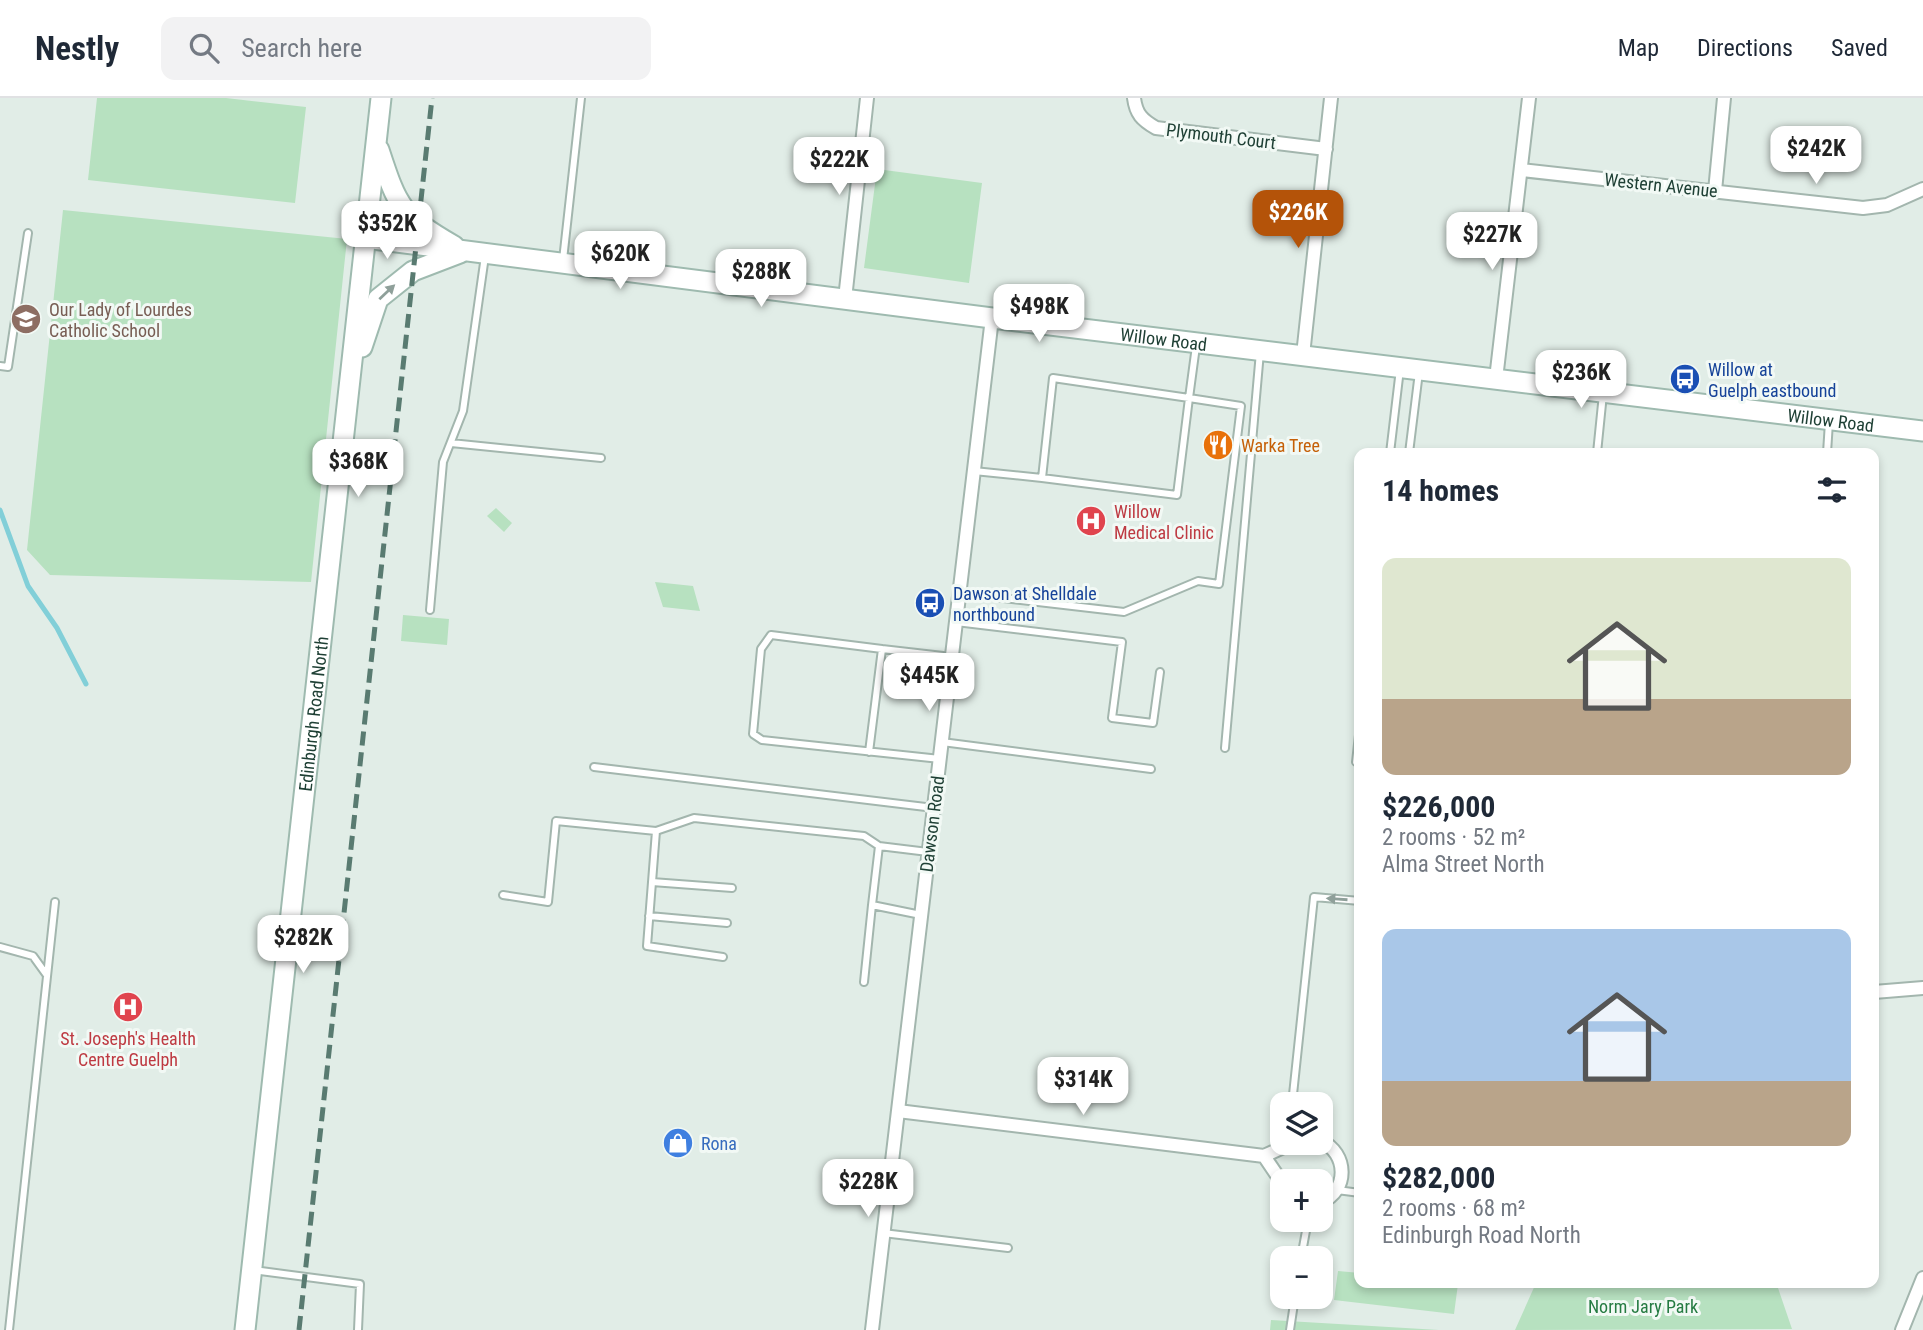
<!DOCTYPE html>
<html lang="en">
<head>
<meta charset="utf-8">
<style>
  body { margin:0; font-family:"Roboto Condensed",sans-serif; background:#f2f2f3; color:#1f2937; height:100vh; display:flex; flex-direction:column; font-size:26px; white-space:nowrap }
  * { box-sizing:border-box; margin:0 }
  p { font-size:23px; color:#747a83 }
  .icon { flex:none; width:38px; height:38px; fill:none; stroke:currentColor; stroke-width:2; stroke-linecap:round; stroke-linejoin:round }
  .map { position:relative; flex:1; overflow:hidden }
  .panel { position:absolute; left:1354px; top:350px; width:525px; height:840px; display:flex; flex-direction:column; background:#fff; border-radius:14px; box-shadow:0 4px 10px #0003 }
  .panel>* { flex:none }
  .buttons { position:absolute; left:1270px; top:994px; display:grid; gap:14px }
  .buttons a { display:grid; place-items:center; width:63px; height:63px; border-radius:14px; background:#fff; box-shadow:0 4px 10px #0003; font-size:35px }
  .price { position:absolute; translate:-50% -60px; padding:0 16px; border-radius:14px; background:#fff; color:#222; font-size:23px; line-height:46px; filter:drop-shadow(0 2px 4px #0008) }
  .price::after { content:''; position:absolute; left:50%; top:42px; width:21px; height:16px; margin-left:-10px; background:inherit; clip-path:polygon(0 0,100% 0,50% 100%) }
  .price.current { background:#b45309; color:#fff }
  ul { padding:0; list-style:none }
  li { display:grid; align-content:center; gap:14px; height:371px; padding:0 28px }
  li span { display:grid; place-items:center; height:217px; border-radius:14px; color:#555 }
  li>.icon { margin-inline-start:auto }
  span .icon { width:126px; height:126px; fill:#fffc; stroke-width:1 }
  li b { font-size:30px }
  h2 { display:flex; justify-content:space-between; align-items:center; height:84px; padding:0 28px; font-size:30px }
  header { display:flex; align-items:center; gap:42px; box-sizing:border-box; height:98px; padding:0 35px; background:#fff; border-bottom:2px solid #e0e1e3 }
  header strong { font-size:33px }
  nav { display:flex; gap:38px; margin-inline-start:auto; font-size:24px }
  .search { width:490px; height:63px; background:#f2f2f3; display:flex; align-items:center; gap:18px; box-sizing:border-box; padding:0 24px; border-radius:14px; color:#747a83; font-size:26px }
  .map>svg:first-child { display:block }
  .green { fill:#b7e1c0 }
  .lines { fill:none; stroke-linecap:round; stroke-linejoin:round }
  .stream { stroke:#82cfd8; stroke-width:5 }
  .lane-casing { stroke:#a3b6ae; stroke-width:10 }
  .street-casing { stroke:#a3b6ae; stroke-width:16 }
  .secondary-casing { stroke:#9ebaaf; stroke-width:23 }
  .lane { stroke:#fff; stroke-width:6 }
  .street { stroke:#fff; stroke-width:12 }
  .secondary { stroke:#fff; stroke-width:19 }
  .rail { stroke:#597b71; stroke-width:5; stroke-dasharray:14 7; stroke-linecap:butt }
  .oneway { fill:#8fa09a }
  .labels { text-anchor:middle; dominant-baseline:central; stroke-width:6; stroke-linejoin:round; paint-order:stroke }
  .street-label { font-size:18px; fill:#1f4035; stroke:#f2f9f5 }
  .education-label { font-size:18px; fill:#785e54; stroke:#f2f9f5; text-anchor:start }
  .transit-label { font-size:18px; fill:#164399; stroke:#f2f9f5; text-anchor:start }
  .food-label { font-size:18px; fill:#c56008; stroke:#f2f9f5; text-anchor:start }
  .health-label { font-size:18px; fill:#be3a42; stroke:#f2f9f5; text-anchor:start }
  .shop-label { font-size:18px; fill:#366cbe; stroke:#f2f9f5; text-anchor:start }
  .park-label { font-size:18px; fill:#257b42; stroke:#f2f9f5 }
</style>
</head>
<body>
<header>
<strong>Nestly</strong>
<div class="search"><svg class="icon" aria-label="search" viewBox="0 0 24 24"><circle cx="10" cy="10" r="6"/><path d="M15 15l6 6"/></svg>Search here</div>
<nav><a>Map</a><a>Directions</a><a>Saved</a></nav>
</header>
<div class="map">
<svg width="1923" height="1232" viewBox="0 0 1923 1232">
  <rect width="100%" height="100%" fill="#e1ede7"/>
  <path class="green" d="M97,0H226L306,9L295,105L88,82Z
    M877,71L982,85L969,185L864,170Z
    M63,112L347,141L311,484L50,477L27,452Z
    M496,410L512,425L504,434L487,418Z
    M655,484L693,488L700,513L663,509Z
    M403,517L449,521L447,547L401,543Z
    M1338,1173L1360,1175V1185L1458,1186L1454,1216L1334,1202Z
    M1536,1185H1780L1778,1190L1792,1231L1515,1232Z
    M1271,1222L1439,1232H1270Z"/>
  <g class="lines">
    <path class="stream" d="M0,412L28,488L57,530L86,586"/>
    <g class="lane-casing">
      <path id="lane" d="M563,162L581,0
        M0,268L8,269L28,135
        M451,345L601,360
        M1390,355L1400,271
        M1409,355L1419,274
        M1597,355L1603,296
        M1827,355L1829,324
        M974,373L1042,380L1053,280L1189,300L1177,397L1042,380
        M960,495L1124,514L1198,483L1219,486L1241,308L1189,300L1196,248
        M430,512L443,364L463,313L485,158
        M956,524L1122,544L1112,620L1153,625L1160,574
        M882,551L952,559
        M942,644L1151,671
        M1225,650L1260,254
        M869,654L882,551L771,537L761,551L753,636L762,642L940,661
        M1356,664L1360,628
        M594,669L934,710
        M652,784L732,790
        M503,797L548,804L556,723L656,733
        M921,817L872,807L879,748L928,754
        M649,818L727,825
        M0,849L33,858L46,876
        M723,859L647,848L656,733L694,720L864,738L879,748
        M864,884L872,807
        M1292,1006L1314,799L1360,803
        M1337,1092L1360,1095
        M883,1135L1008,1150
        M1301,1160L1308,1122
        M253,1172L360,1186L358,1232
        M9,1232L55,804
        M1290,1232L1295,1199"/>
    </g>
    <g class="street-casing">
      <path id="street" d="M1134,0C1136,16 1142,22 1156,30L1326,51
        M1521,72L1863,110L1887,107L1923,91
        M1715,93L1724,0
        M845,201L867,0
        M1303,257L1331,0
        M1496,281L1529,0
        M1874,894L1923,890
        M898,1013L1264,1058L1292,1045
        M1321,1043C1348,1055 1349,1093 1321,1104
        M1264,1058L1283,1086
        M872,1232L992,220
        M1902,1232L1923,1180"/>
    </g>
    <g class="secondary-casing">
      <g id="secondary">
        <path d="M379,52C398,110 401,117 454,148"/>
        <path id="s1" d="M365,140L992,220L1923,333"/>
        <path d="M362,249L378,201L413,173L460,155"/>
        <path id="s2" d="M245,1232L381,0"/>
      </g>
    </g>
    <use href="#lane" class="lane"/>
    <use href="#street" class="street"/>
    <use href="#secondary" class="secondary"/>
    <path class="rail" d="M299,1232L432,0"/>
  </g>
  <defs><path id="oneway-solid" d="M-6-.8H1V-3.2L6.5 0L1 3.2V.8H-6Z" transform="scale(1.75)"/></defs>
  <g class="oneway">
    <use href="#oneway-solid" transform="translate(387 194) rotate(-43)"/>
    <use href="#oneway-solid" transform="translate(1337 801) rotate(-176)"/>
  </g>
  <defs>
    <g id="school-disc" transform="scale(1.575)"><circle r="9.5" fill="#8d6e63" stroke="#f2f9f5"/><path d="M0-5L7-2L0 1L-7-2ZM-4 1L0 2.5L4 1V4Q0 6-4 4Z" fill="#fff"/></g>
    <g id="bus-disc" transform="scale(1.575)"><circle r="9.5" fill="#1a4fb4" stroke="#f2f9f5"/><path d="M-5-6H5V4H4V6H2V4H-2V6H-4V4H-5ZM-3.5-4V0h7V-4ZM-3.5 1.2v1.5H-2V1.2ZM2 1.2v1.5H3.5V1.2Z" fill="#fff"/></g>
    <g id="restaurant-disc" transform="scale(1.575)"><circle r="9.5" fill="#e8710a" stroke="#f2f9f5"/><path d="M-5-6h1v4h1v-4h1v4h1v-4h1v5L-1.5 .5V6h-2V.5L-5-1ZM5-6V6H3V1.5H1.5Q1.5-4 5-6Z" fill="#fff"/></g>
    <g id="hospital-disc" transform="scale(1.575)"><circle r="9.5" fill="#e0444e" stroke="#f2f9f5"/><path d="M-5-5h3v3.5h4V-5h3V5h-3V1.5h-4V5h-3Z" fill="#fff"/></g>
    <g id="shop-disc" transform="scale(1.575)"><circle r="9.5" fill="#3f7fe0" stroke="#f2f9f5"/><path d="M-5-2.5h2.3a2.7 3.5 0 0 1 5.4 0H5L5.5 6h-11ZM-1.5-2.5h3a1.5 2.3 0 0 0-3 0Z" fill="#fff"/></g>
  </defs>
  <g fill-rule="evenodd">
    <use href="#school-disc" x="26" y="221"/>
    <use href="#bus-disc" x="1685" y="281"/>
    <use href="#restaurant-disc" x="1218" y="347"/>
    <use href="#hospital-disc" x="1091" y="423"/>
    <use href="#bus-disc" x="930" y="505"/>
    <use href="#hospital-disc" x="128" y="909"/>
    <use href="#shop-disc" x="678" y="1045"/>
  </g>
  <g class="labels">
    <g class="street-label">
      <text transform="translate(1221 38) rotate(7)">Plymouth Court</text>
      <text transform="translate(1661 87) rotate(6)">Western Avenue</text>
      <text stroke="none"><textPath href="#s1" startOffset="805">Willow Road</textPath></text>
      <text stroke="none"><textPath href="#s1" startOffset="1477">Willow Road</textPath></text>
      <text stroke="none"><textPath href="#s2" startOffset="620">Edinburgh Road North</textPath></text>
      <text transform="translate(932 726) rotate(-83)">Dawson Road</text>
    </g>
    <g class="education-label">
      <text x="49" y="211">Our Lady of Lourdes<tspan x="49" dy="21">Catholic School</tspan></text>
    </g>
    <g class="transit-label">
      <text x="1708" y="271">Willow at<tspan x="1708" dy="21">Guelph eastbound</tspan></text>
      <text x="953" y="495">Dawson at Shelldale<tspan x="953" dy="21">northbound</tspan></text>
    </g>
    <g class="food-label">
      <text x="1241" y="347">Warka Tree</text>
    </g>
    <g class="health-label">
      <text x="1114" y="413">Willow<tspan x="1114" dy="21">Medical Clinic</tspan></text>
      <text x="128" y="940" text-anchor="middle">St. Joseph's Health<tspan x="128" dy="21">Centre Guelph</tspan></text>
    </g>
    <g class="shop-label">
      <text x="701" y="1045">Rona</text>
    </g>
    <g class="park-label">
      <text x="1643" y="1208">Norm Jary Park</text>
    </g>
  </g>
</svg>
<div class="buttons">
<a><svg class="icon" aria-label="layers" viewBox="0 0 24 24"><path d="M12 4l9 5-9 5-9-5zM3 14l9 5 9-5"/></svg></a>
<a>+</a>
<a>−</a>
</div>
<b class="price" style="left:1816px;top:88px">$242K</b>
<b class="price" style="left:839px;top:99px">$222K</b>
<b class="price current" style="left:1298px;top:152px">$226K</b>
<b class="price" style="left:387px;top:163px">$352K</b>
<b class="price" style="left:1492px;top:174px">$227K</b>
<b class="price" style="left:620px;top:193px">$620K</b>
<b class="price" style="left:761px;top:211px">$288K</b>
<b class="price" style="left:1039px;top:246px">$498K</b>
<b class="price" style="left:1581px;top:312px">$236K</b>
<b class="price" style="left:358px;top:401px">$368K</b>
<b class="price" style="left:929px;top:615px">$445K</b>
<b class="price" style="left:303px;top:877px">$282K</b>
<b class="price" style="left:1083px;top:1019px">$314K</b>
<b class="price" style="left:868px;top:1121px">$228K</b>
<section class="panel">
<h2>14 homes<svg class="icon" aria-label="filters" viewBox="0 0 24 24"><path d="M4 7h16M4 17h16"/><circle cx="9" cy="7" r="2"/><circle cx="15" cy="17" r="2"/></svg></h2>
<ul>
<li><span style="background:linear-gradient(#dfe7d0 65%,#b9a48a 0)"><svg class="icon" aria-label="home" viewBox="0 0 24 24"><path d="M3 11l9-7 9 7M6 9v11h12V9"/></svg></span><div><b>$226,000</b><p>2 rooms · 52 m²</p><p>Alma Street North</p></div></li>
<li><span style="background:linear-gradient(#a9c7e8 70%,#b9a48a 0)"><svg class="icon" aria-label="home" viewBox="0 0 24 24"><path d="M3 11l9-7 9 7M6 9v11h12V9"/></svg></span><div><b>$282,000</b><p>2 rooms · 68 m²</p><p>Edinburgh Road North</p></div></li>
</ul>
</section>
</div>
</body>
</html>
